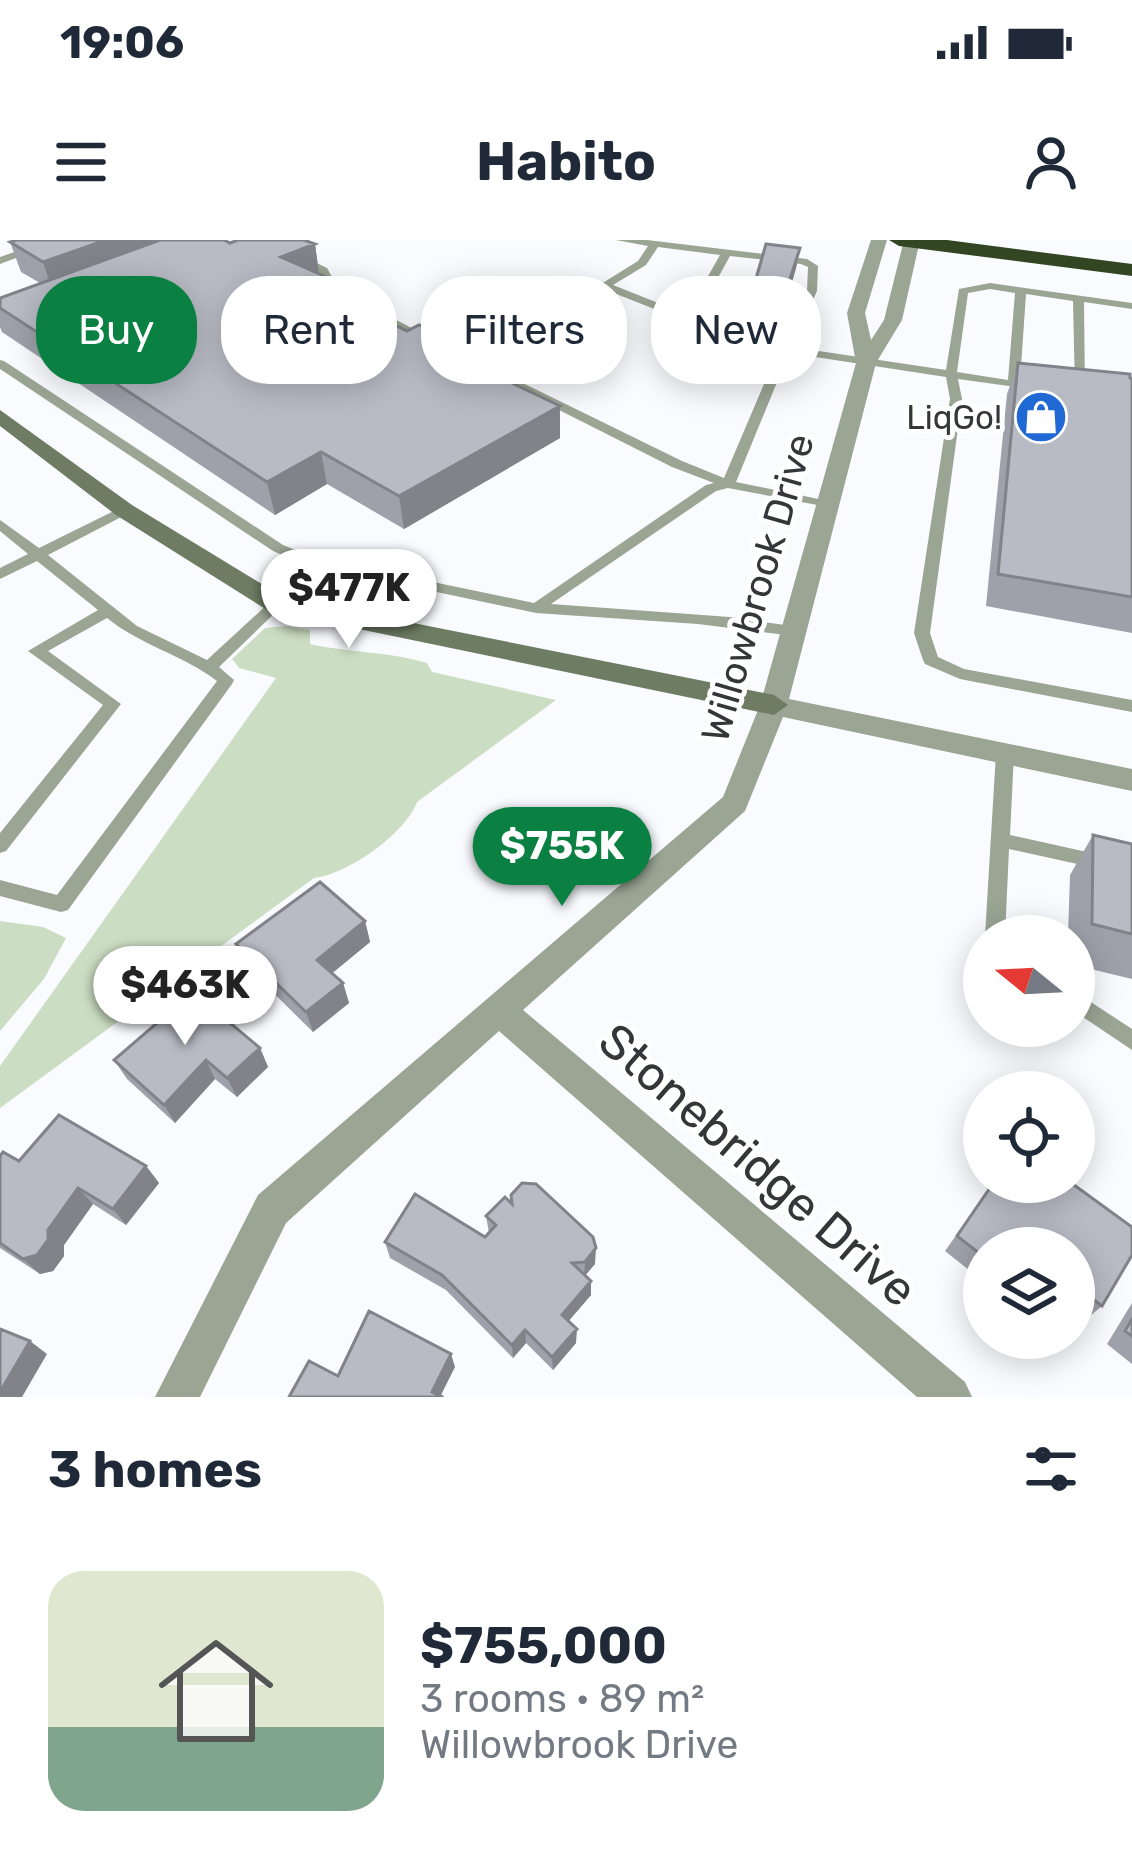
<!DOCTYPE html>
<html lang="en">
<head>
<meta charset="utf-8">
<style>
  body { margin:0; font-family:Rubik,sans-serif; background:#f6f6f7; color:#1f2937; height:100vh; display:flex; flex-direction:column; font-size:45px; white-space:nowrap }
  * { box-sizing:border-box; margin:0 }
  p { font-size:39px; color:#747a83 }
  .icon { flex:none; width:66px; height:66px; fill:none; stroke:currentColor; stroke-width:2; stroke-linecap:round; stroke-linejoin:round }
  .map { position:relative; height:1157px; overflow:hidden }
  .sheet { display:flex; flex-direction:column; background:#fff; flex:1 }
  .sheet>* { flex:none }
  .top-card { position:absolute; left:36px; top:36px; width:1062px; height:108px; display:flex; gap:24px }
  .needle { width:78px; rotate:288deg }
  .tools { position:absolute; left:963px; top:675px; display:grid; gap:24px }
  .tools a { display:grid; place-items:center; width:132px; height:132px; border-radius:50%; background:#fff; box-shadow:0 6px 30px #0003; font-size:60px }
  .price { position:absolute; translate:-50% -102px; padding:0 27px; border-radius:42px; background:#fff; color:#222; font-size:39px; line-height:78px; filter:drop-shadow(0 3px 6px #0008) }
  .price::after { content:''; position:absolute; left:50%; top:72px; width:36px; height:27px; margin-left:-18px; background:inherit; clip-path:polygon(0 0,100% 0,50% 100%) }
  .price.selected { background:#0b8043; color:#fff }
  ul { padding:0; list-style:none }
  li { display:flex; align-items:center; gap:36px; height:300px; padding:0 48px }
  li span { display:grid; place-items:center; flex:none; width:336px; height:240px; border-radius:36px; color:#555 }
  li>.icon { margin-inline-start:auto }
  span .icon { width:144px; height:144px; fill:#fffc; stroke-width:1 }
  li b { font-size:51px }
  h2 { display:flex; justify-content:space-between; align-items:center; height:144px; padding:0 48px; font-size:51px }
  .pill { padding:0 42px; border-radius:48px; background:#fff; box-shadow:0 6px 30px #0003; font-size:42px; line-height:108px }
  .pill.selected { background:#0b8043; color:#fff }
  .status { display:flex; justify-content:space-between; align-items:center; height:84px; padding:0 60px; background:#fff; direction:ltr }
  .status svg { height:33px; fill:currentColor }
  header { display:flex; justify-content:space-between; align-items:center; height:156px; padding:0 48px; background:#fff; font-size:54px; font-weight:700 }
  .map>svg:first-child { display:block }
  .green { fill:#cbddc2 }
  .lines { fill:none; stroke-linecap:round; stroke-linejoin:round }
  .lane { fill:#9aa594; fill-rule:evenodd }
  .street { fill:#9aa594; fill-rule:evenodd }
  .secondary { fill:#6d7c63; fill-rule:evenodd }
  .highway { fill:#324624; fill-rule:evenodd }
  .wall { fill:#9ea1a9 }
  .shaded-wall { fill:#818389 }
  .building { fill:#b8bbc4; stroke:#818389; stroke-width:3 }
  .labels { text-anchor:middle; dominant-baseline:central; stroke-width:10; stroke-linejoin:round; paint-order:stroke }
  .far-poi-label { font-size:33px; fill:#343639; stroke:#fff; text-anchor:end }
  .street-label { font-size:39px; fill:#343639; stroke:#fff }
  .near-street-label { font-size:48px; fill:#343639; stroke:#fff }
</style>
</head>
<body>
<div class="status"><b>19:06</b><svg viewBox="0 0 49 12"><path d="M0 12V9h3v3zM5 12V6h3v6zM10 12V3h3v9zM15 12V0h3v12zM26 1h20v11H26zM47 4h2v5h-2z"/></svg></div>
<header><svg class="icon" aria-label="menu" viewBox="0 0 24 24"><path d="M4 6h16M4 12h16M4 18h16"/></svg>Habito<svg class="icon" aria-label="person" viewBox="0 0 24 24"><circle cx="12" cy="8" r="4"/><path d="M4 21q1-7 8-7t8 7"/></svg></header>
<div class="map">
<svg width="1132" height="1157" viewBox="0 0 1132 1157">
  <rect width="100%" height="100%" fill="#fafbff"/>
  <path class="green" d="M285,386L310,390V404C350,413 386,411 427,423L432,432L556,460L417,562C405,594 348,634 314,638L0,868V826L276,438L239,428L232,419L265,388Z
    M0,681L43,687L66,698L44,739L0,791Z"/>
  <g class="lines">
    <path class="lane" d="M49,0H64L0,24V17Z
      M616,0H647L807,19L818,26L817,51L792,107L946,130L959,49L990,43L1132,63V69L1084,62L1085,152L1075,149L1073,61L1026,54L1020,141L1037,144V150L958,139L962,159L930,393L938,417L964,429L1132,460V472L960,439L925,424L923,420L914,393L950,159L946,137L789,113L736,242L833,262V268L728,248L716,251L551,364L730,377L799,387L802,391L799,395L794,396L698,384L536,373L304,324L273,311L0,129V120L4,121L283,305L313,317L534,363L706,245L714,243L672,227L462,121V117H470L682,221L724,238L778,111L728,98L601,48V44L638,21L648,6ZM658,7L720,15L703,45L723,68L701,80L613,45L646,25ZM730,16L801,24L808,27L807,51L796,70L767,73L734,66L714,45ZM990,49L1015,53L1008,140L957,132L968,53ZM732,73L767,79L793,77L781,105L736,94L711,84Z
      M296,17H304L327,28L340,51L437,101L427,103L332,55L319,32L296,21Z
      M124,266L129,267V273L48,315L137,386L207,420L271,361H281L284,364L219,427L234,440L232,444L68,670L61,672L0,656V640L57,655L217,441C183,415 140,405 107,378L48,411L121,464L6,611L0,613V593L103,465L28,411L98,370L37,321L0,339V328L28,314L0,291V280L39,308Z
      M1005,507L1014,513L1010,595L1132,622V636L1009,609L1005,696H985L996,513Z
      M1074,751L1132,789V810L1074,771Z"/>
    <path class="street" d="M871,0H887L865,73L871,100L884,80L904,0H920L902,80L876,123L789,459L1132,529V551L783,477L745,571L523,770L965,1142L972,1157H917L499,791L286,983L200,1157H155L258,955L723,557L760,465L856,123L847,73Z"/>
    <path class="secondary" d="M0,170L132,265L283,357L774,455L788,465L774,475L267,370L116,275L0,186Z"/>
    <path class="highway" d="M889,0H947L1132,24V36L899,6Z"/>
  </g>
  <path class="wall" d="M10,2L315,4L319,34L331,39L334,54L560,166V198L404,289L327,244L275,275L2,92L0,87V58L40,43L21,32Z
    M800,8L796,28L786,63H752L755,42Z
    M1018,123L1132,139V393L986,366L1007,154Z
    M1093,595L1132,604V739L1074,725V696H1068L1070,635Z
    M365,681L370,702L332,733L343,743L349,763L313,792L244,724L236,704Z
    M260,808L268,827L237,857L215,839L175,883L127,839L114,820Z
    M0,916L19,921L146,926L159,943L126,985L93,964L64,1005V1016L53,1031L40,1034L0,1008Z
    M994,942H1070L1132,987V1015L1102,1066L1085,1080L1074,1072V1008H984V1042L945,1011Z
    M512,964L595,1024L585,1035L591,1055L568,1081L576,1103L553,1130L526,1103L513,1118L446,1050L390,1018L385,1002L485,997L489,993L486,976Z
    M1132,1063V1124L1107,1104Z"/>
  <path class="shaded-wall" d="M106,0H170L53,52L43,22Z
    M315,4L319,34L281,17Z
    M800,8L796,28L786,63L789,42Z
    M331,39L336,70L316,46Z
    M486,117L488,149L472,124Z
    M560,166V198L404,289L399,256Z
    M321,212L327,244L275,275L267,242Z
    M365,681L370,702L324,740L317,720Z
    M343,743L349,763L313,792L306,772Z
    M260,808L268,827L237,857L227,838Z
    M206,820L215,839L175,883L164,865Z
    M146,926L159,943L126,985L113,969Z
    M78,948L93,964L64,1005V1016L53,1031L40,1034L23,1019Z
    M596,1008L595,1024L584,1037L585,1022Z
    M591,1041V1055L562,1089V1075Z
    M577,1089L576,1103L553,1130L552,1117Z
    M525,1090L526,1103L513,1118L512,1105Z
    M30,1101L47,1114L22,1157H0V1152Z
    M451,1114L455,1127L440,1157L432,1152Z"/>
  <path class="building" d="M17,0H106L43,22L10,2Z
    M160,0H224L230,3L238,0H304L315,4L281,17L331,39L316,46L407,91L419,85L486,117L472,124L560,166L399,256L321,212L267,242L0,68V58Z
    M766,4L800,8L789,42H755Z
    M1018,123L1130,134V138L1132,139V357L998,334Z
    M1093,595L1132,604V694L1092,684Z
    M320,642L365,681L317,720L343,743L306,772L236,704Z
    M193,752L260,808L227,838L206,820L164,865L114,820Z
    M59,875L146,926L113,969L78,948L48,990V1000L37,1015L23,1019L0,1003V916L3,912L19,921Z
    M994,942H1070L1132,987V1015L1102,1066L1074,1045V1008H1044L1026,995L1017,1008H984V1017L957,996Z
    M522,943L536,944L593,997L596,1008L585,1022L572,1023L591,1041L562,1075L577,1089L552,1117L525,1090L512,1105L442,1035L385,1002L415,954L485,997L496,985L486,976L505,957L512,964L511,955Z
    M369,1071L451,1114L432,1152L443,1157H289L309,1121L338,1136Z
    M1132,1079V1096L1125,1091Z
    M0,1089L30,1101L0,1152Z"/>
  <defs>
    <g id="shop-disc" transform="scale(2.7)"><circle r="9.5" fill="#2069d4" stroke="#fff"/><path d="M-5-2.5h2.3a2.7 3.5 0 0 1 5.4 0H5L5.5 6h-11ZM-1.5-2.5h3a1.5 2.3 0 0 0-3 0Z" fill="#fff"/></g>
  </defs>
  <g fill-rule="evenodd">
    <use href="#shop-disc" x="1041" y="177"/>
  </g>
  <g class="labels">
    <g class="far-poi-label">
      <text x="1002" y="177">LiqGo!</text>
    </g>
    <g class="street-label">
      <text transform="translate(758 348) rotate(-74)">Willowbrook Drive</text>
    </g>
    <g class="near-street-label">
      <text transform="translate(758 925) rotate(41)">Stonebridge Drive</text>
    </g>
  </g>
</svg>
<div class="tools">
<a><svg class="needle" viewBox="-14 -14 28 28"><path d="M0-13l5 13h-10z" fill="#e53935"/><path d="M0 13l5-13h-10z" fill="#747a83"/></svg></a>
<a><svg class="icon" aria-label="locate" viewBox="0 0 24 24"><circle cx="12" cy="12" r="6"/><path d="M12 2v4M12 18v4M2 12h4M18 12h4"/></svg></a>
<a><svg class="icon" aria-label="layers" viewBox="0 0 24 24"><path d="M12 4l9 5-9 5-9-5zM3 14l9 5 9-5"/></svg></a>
</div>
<b class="price" style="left:349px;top:411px">$477K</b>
<b class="price selected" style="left:562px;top:669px">$755K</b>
<b class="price" style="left:185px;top:808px">$463K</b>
<div class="top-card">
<a class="pill selected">Buy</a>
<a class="pill">Rent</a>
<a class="pill">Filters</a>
<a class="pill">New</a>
</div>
</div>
<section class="sheet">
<h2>3 homes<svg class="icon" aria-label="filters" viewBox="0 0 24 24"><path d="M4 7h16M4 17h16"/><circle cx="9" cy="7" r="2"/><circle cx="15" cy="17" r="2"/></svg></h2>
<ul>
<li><span style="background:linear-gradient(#dfe7d0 65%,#7fa58c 0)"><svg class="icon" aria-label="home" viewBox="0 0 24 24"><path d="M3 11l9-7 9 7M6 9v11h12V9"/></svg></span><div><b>$755,000</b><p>3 rooms · 89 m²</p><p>Willowbrook Drive</p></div></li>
</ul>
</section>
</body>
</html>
